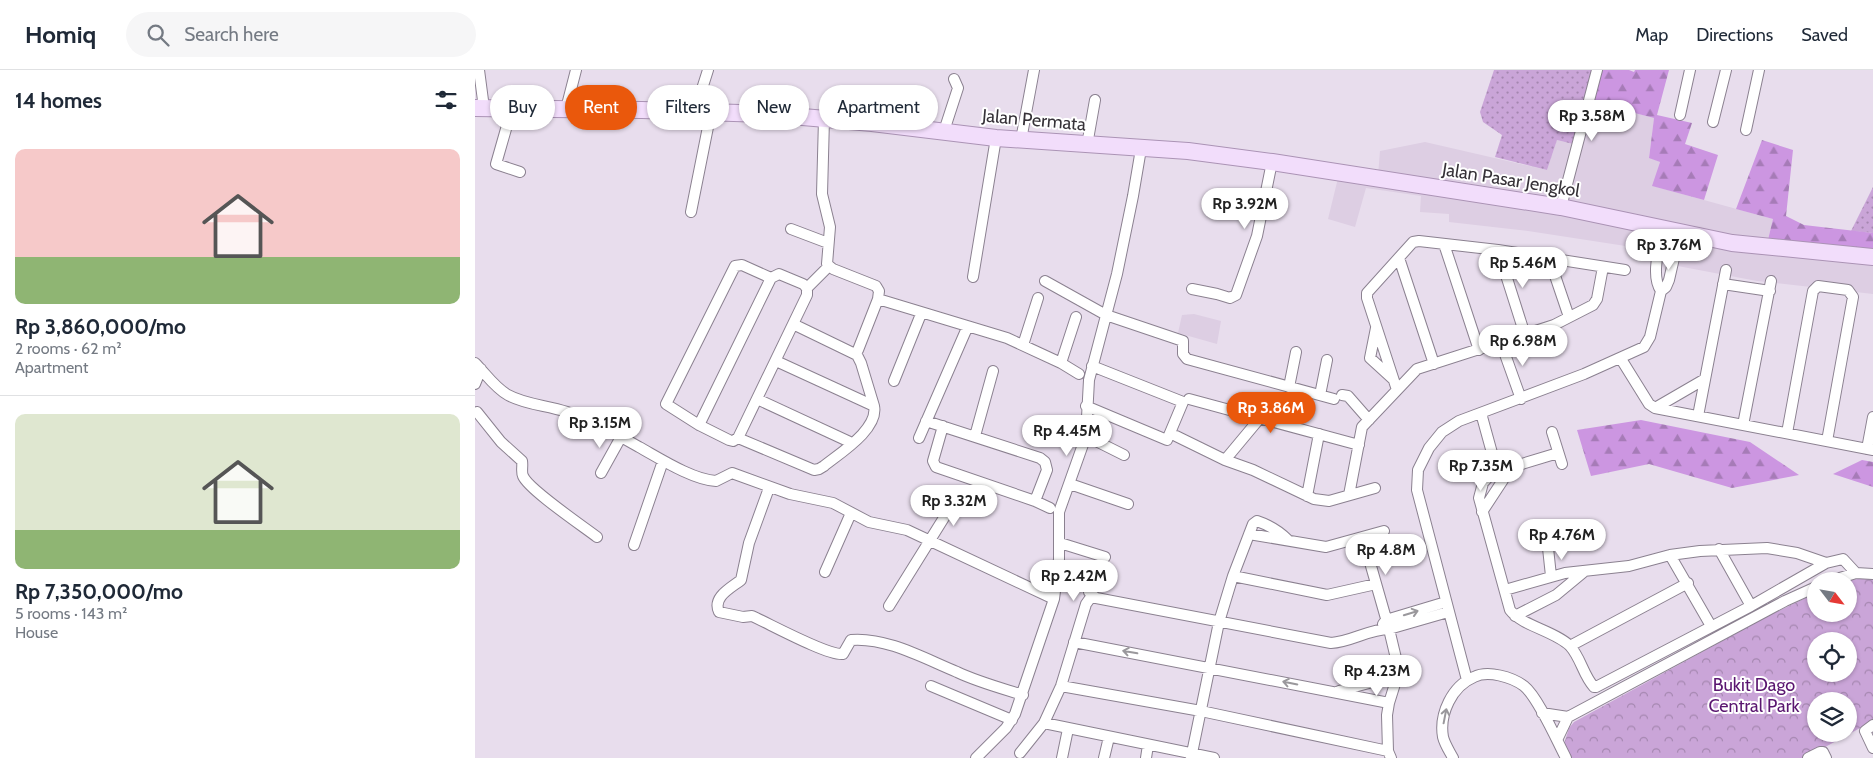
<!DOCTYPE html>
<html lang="en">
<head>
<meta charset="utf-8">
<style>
  body { margin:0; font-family:Cabin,sans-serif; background:#f6f6f7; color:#1f2937; height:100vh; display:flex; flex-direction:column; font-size:19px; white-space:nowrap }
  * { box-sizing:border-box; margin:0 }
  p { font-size:16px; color:#747a83 }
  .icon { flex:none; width:28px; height:28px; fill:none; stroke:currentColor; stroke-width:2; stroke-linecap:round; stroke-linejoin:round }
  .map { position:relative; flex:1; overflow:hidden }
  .sheet { display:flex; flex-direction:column; background:#fff; width:475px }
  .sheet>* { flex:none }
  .banner { position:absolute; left:15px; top:15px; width:475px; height:45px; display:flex; gap:10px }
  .needle { width:32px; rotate:121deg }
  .buttons { position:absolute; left:1332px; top:502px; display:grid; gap:10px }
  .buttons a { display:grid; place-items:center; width:50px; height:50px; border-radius:50%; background:#fff; box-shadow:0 1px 4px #0004; font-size:25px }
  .price { position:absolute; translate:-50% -42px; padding:0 11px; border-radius:18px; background:#fff; color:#222; font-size:16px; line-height:32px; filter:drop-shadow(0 1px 2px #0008) }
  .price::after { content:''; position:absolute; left:50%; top:30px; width:15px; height:11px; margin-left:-8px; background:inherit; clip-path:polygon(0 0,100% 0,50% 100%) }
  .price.selected { background:#ea580c; color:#fff }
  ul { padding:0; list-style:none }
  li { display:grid; align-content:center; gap:10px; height:265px; padding:0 15px }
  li+li { border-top:1px solid #e0e1e3 }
  li span { display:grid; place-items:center; height:155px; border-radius:10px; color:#555 }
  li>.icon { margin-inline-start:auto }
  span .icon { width:90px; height:90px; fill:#fffc; stroke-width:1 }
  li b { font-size:21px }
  h2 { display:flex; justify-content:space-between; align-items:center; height:60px; padding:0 15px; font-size:21px }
  .pill { padding:0 18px; border-radius:22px; background:#fff; box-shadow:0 1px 4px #0004; font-size:18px; line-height:45px }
  .pill.selected { background:#ea580c; color:#fff }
  header { display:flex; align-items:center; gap:30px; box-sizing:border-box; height:70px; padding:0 25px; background:#fff; border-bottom:1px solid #e0e1e3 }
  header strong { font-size:24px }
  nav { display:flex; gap:28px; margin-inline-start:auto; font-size:18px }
  .search { width:350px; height:45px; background:#f6f6f7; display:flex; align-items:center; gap:12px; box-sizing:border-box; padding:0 18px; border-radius:28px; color:#747a83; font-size:19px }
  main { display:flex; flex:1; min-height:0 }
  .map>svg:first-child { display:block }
  .built { fill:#ddcee3 }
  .grass { fill:url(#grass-dots) }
  .forest { fill:url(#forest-firs) }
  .park { fill:url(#park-crowns); fill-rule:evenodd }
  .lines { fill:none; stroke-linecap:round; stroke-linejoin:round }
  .street-casing { stroke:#8b8190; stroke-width:12 }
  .primary-casing { stroke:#ab93b5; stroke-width:18 }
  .street { stroke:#fff; stroke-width:10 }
  .primary { stroke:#f2ddfb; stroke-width:16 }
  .oneway { stroke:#9a989c }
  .labels { text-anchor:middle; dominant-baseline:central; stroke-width:4; stroke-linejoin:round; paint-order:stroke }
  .street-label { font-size:18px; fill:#363238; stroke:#fff }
  .park-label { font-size:18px; fill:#5a1670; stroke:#fff }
</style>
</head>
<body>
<header>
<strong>Homiq</strong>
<div class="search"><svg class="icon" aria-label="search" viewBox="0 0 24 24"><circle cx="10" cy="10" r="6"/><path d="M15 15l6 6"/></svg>Search here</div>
<nav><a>Map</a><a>Directions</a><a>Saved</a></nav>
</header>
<main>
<section class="sheet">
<h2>14 homes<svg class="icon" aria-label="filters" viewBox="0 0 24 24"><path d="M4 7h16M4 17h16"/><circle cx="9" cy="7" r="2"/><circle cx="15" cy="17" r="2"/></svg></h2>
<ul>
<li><span style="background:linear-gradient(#f6c9c9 70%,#8fb573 0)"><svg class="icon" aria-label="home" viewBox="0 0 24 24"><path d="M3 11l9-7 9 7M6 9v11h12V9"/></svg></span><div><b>Rp 3,860,000/mo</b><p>2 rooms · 62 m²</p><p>Apartment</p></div></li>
<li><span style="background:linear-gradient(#dfe7d0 75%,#8fb573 0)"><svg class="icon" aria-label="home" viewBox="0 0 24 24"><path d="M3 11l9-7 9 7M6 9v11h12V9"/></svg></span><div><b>Rp 7,350,000/mo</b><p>5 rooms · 143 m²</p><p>House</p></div></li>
</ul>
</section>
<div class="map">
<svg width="1398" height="688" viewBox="0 0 1398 688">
  <defs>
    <pattern id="grass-dots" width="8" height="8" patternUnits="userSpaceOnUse" patternTransform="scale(1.25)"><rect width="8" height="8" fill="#caa5d8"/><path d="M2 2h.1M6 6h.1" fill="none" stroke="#a587b0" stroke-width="1.8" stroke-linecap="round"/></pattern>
    <pattern id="forest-firs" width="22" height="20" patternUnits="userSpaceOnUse" patternTransform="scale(1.25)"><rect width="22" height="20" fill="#cc96e1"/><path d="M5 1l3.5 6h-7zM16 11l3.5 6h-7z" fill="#a67bb7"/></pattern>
    <pattern id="park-crowns" width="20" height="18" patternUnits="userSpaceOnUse" patternTransform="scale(1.25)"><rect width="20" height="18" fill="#caa5d8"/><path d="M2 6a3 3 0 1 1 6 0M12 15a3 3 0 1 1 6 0" fill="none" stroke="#a587b0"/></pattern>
  </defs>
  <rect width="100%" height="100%" fill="#e8dded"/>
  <path class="built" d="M1113,31L1179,48L1174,87L1185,92L1178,116L1298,149L1291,178L1398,186V224L1282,211L1155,187L1157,177L1053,161L974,152V144L945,142L946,126L891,118L880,157L853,149L864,104L903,106L905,81L950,72L1072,100L1082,70L1102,75Z
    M719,244L746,251L742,274L703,263L707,245Z"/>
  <path class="grass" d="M1019,0H1123L1102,75L1082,70L1072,100L1020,87L1027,65L1008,52L1005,42Z
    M1398,117V163L1376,161Z"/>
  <path class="forest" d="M1123,0H1154L1159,2L1160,0H1194L1182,45L1217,53L1210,74L1243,85L1229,130L1177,116L1185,92L1174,88L1179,48L1113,31Z
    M1287,70L1318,80L1311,146L1329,155L1398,163V186L1291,178L1298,149L1261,139Z
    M1166,350L1275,372L1324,405L1257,418L1174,394L1116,406L1102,360Z
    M1387,390L1398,392V417L1358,404Z"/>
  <path class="park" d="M1393,508L1398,509V651L1330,688H1097L1089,674L1094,658L1099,652L1291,547L1341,523V544H1374V511H1364ZM1341,571H1374V604H1341ZM1341,631H1374V664H1341Z"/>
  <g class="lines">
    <g class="street-casing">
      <path id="street" d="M4,0L9,38
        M37,38L21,94L45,102
        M91,39L101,0
        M220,41L233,0
        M1205,45L1215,0
        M349,49L347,124L355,157L352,194L358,199L401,216L404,221L403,229L383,280
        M1238,52L1251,0
        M1271,60L1284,0
        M469,61L483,18L479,9
        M546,70L559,0
        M612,75L620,30
        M1086,137L1122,0
        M216,142L236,42
        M316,159L353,173
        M969,174L1004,280
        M1023,180L1050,265
        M924,188L959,294
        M1074,188L1094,247
        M498,207L521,68
        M296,208L267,195L260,196L191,334L224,355L254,370L258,371L263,368L339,400L344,399L349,396C365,383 404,359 399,336L386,293L382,285L318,254
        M570,211L631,245L708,271V284L712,289L859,329
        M1248,214L1295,221
        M332,218L354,196
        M717,219L742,224L755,228L761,225L782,166L797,92
        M1186,221C1175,205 1185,176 1188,158
        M403,229L532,268L586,293L604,304
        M901,258L895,288L918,309
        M1026,273L1046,329
        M548,275L563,228
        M1146,289L1174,334L1180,338L1398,380
        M301,291L399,336
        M0,293C10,303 20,318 33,325C51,335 72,335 92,342C116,351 142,364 164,377C184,388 218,410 241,411L257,403L315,424L358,433L394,452L432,460L579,529
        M586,293L601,247
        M419,311L446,244
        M0,314L6,299
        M814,317L821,282
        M922,320L892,228V223L938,172L944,171L1023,180L1150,200
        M845,325L852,290
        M867,325L873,326L894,350
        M282,329L377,373
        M714,329L884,375
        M611,336L692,370L708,332L617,296
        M1180,338L1230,309
        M2,342L26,372L47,391C48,396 46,402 48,406C53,419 109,457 122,467
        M1006,343L1022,401
        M1223,346L1251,200
        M451,351L565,388L570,392L572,400L560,431L461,397L458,391L468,356
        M224,355L296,208L304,204L328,214L332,218V225L263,368
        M1268,355L1296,211
        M1077,362L1087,394
        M1312,363L1338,221L1343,216L1373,220L1378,227L1352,371
        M500,366L518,301
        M611,366L649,385
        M701,366L750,390L778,400L839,429L854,431L900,418
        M444,368L492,258
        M1392,379L1398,347
        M1083,383L1017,403L1008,413L1004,428L1035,540C1047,556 1080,561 1095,576C1106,588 1108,605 1119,617H1121L1276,536L1351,493L1368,489L1381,503
        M750,390L785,348
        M126,403L146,367
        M595,414L653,434
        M294,418L274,473L266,510C256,518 237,527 244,542L268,547L277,546C295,554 353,586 368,584L376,570C412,567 450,589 482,602C503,612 526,618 548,625
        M874,425L887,357L942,299L1079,255L1118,235L1122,229L1128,197
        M832,426L844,364
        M560,431L575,438
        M1007,442L1028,410L1024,401
        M774,464L851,477L909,461
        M888,468L914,559L924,601L914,633L912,645L913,681L916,688
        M585,473L630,487
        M159,475L188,391
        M1073,478L1076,506
        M1244,479L1276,536
        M1195,485L1236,556
        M350,502L376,443
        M617,502L614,522L620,527
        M758,506L852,525L901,514
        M1355,511L1381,503L1398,504
        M1030,520L1090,503L1154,496L1195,485L1225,481L1292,478L1322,483L1351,493
        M414,536L480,430
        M1040,546L1081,525L1110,501
        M908,554L911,550L971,532
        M599,572L914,633
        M1095,576L1213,513
        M992,610L942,420L943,400L954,378L967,362L984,351L1109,304L1169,277L1175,267L1186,221L1191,217L1194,210L1205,162
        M456,616L537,650
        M586,616L726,641L913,681
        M864,621L924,605
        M1067,643L1093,647
        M569,653L739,688
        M1398,655L1390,661L1398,678
        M1082,670L1093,647L1310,531L1341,517
        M545,683L569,653L586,616L611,534L616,527L856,573C876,572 894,559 914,559L973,542
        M501,688L531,658L540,644L579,529L584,489V442L611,366L614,310L642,204L658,126L666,79
        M587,688L593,659
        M629,688L634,667
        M671,688L673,675
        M716,688L744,552L758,506L778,454L782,451C794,455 804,461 813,470
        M978,688C975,682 970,675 968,667C964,644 977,616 999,607C1013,600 1037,607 1049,616C1063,627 1082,671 1091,688
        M1333,688L1345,682H1348L1351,688"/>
    </g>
    <g class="primary-casing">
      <path id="primary" d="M0,38L167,40L293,44L397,53L521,68L713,81L797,92L1086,137L1257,173L1398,187"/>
    </g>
    <use href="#street" class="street"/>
    <use href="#primary" class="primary"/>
  </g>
  <defs><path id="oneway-shaft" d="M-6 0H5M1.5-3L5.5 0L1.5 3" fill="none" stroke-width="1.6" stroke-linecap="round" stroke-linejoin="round" transform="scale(1.25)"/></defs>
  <g class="oneway">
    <use href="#oneway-shaft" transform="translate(936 543) rotate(-17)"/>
    <use href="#oneway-shaft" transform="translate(655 582) rotate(-170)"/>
    <use href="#oneway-shaft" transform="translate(815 613) rotate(-169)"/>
    <use href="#oneway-shaft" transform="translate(970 646) rotate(-79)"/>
  </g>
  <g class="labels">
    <g class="street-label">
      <text transform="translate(559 50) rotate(5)">Jalan Permata</text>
      <text transform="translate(1036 110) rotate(9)">Jalan Pasar Jengkol</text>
    </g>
    <g class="park-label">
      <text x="1279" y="615">Bukit Dago<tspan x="1279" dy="21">Central Park</tspan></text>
    </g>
  </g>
</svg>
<div class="buttons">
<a><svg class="needle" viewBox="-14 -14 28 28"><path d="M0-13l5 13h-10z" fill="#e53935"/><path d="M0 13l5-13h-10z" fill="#747a83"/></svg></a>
<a><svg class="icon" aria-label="locate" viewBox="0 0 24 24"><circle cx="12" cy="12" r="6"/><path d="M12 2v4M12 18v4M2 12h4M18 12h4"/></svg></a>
<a><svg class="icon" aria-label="layers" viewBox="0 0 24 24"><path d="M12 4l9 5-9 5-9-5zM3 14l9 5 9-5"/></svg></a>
</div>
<b class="price" style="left:1117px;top:72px">Rp 3.58M</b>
<b class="price" style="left:770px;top:160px">Rp 3.92M</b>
<b class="price" style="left:1194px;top:201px">Rp 3.76M</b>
<b class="price" style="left:1048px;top:219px">Rp 5.46M</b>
<b class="price" style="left:1048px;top:297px">Rp 6.98M</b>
<b class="price selected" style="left:796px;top:364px">Rp 3.86M</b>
<b class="price" style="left:125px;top:379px">Rp 3.15M</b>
<b class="price" style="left:592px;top:387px">Rp 4.45M</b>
<b class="price" style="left:1006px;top:422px">Rp 7.35M</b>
<b class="price" style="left:479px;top:457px">Rp 3.32M</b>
<b class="price" style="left:1087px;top:491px">Rp 4.76M</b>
<b class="price" style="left:911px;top:506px">Rp 4.8M</b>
<b class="price" style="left:599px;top:532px">Rp 2.42M</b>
<b class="price" style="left:902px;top:627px">Rp 4.23M</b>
<div class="banner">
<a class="pill">Buy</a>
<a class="pill selected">Rent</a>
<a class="pill">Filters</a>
<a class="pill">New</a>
<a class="pill">Apartment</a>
</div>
</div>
</main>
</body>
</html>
